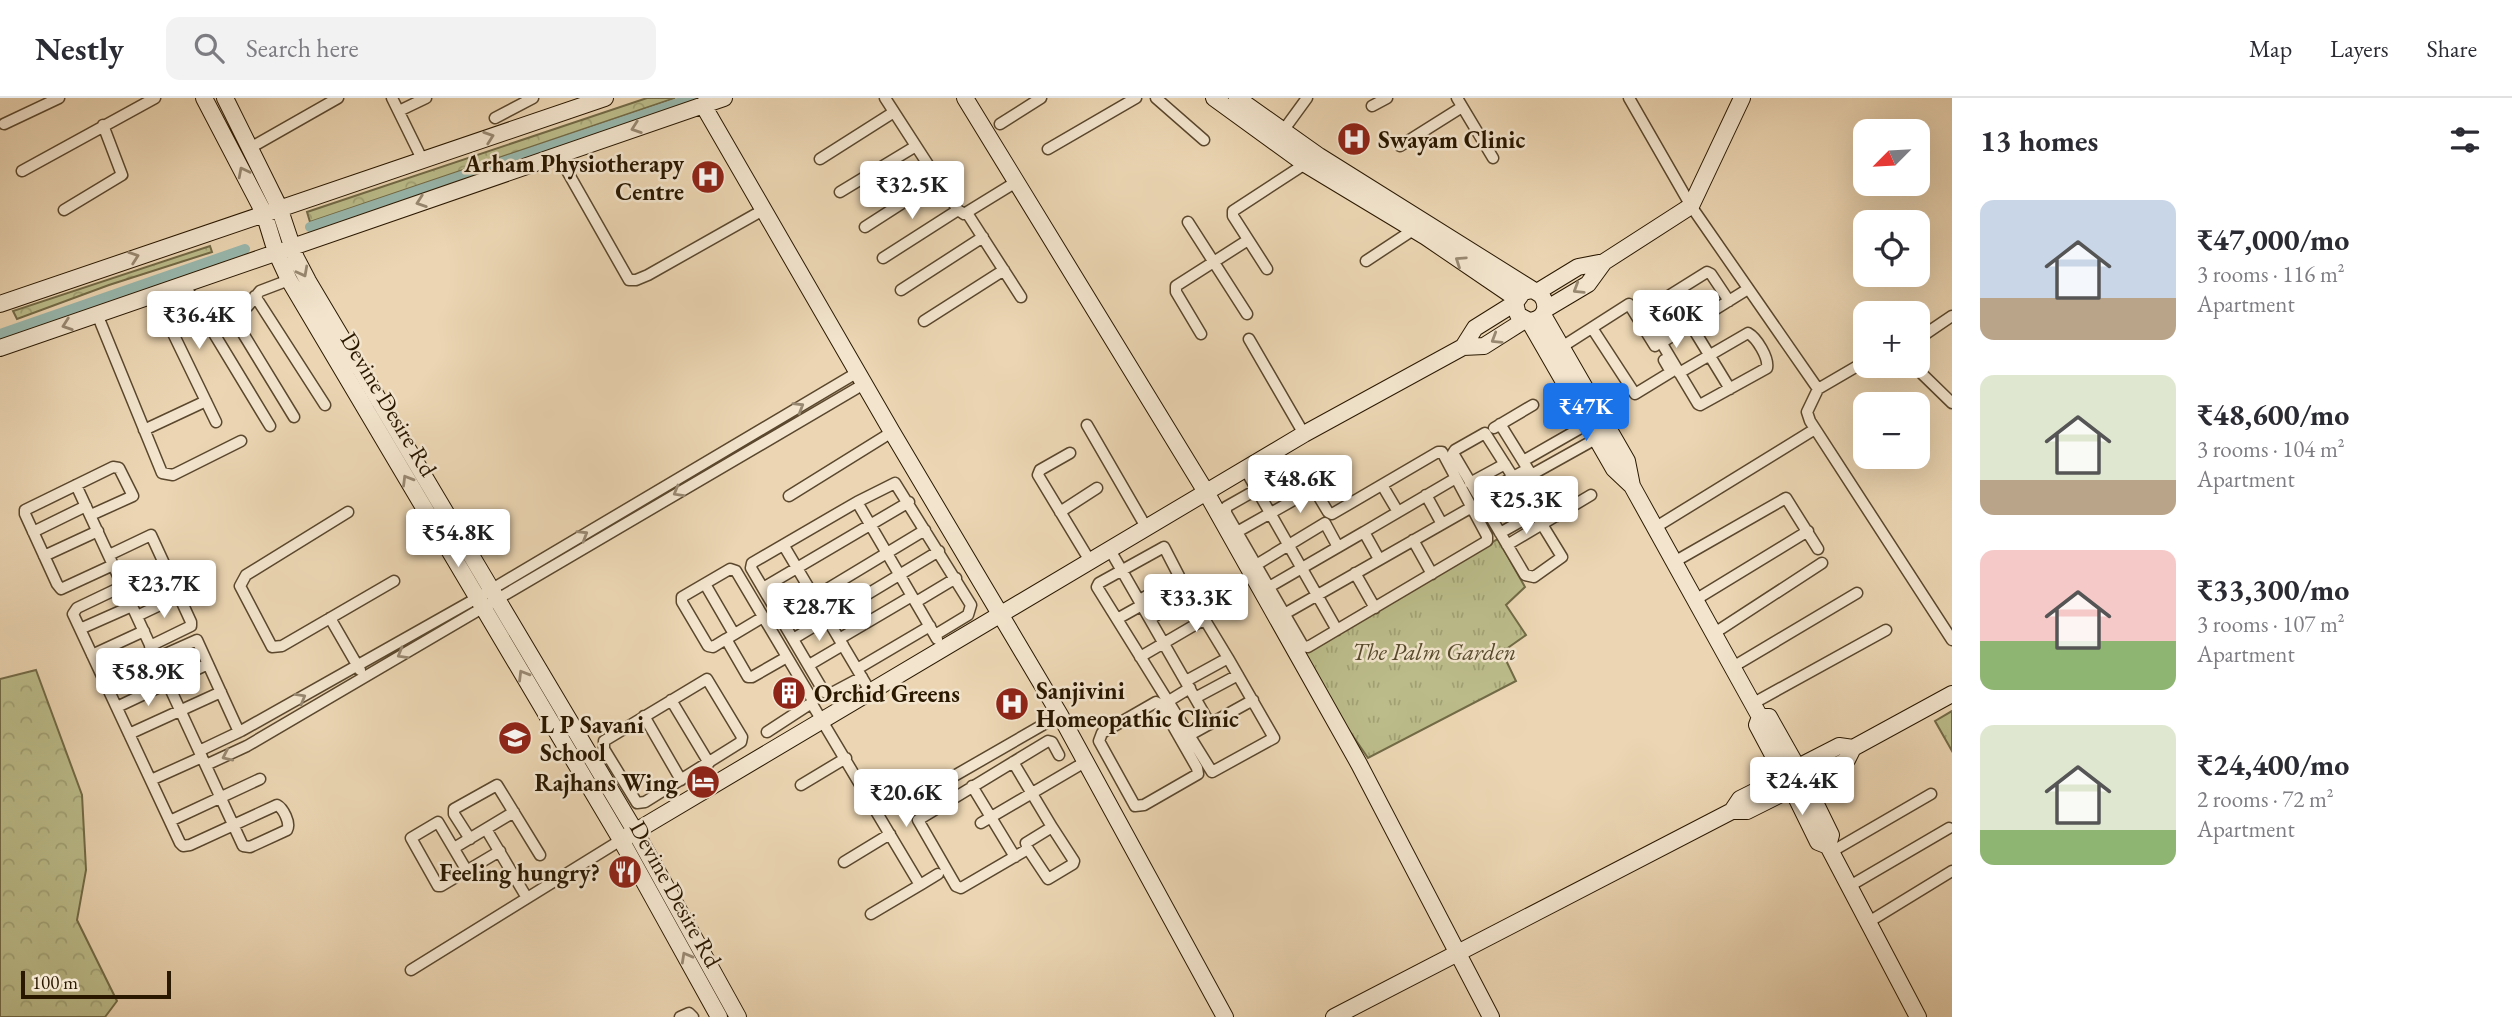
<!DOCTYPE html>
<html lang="en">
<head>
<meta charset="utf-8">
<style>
  body { margin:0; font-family:"EB Garamond",serif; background:#f2f2f3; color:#2b2b33; height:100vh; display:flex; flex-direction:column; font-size:26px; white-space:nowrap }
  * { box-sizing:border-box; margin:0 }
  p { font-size:23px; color:#7c7c81 }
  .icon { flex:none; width:38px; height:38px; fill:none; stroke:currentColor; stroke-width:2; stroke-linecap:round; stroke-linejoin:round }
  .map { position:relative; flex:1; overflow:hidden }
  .drawer { display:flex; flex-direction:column; background:#fff; width:560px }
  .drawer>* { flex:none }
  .needle { width:46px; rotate:246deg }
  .controls { position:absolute; left:1853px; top:21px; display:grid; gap:14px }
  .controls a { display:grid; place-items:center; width:77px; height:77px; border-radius:14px; background:#fff; box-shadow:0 7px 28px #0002; font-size:35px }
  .scale { position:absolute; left:21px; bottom:18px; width:150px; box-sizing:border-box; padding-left:7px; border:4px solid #2a1801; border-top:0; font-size:19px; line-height:24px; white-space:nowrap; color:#2a1801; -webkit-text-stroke:5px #f2e4cd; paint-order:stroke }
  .price { position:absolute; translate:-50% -60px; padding:0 16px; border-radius:7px; background:#fff; color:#222; font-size:23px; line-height:46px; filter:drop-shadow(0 2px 4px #0008) }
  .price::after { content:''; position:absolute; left:50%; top:42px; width:21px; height:16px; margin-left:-10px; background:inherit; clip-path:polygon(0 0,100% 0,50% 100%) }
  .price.on { background:#1a73e8; color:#fff }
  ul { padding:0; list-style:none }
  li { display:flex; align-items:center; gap:21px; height:175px; padding:0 28px }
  li span { display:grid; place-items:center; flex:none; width:196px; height:140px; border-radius:14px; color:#555 }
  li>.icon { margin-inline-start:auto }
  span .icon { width:84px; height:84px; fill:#fffc; stroke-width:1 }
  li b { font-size:30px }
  h2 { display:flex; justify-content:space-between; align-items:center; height:84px; padding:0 28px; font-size:30px }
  header { display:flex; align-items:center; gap:42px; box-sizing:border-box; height:98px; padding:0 35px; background:#fff; border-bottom:2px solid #e1e1e2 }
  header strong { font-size:33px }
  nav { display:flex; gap:38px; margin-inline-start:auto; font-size:24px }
  .search { width:490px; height:63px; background:#f2f2f3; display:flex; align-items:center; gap:18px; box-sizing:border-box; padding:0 24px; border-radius:14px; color:#7c7c81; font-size:26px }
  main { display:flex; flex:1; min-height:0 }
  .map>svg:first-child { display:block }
  .forest { fill:url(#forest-crowns); stroke:#726a46; stroke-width:2 }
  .park { fill:url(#park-tufts); stroke:#726a46; stroke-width:2 }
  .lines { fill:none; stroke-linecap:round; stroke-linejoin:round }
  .canal { stroke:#98b8ae; stroke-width:10 }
  .street-casing { stroke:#5a472d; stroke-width:13 }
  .secondary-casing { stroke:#2a1801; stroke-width:18 }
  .street { stroke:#f2e4cd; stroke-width:10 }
  .secondary { stroke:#f2e4cd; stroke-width:16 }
  .oneway { stroke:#988871 }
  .labels { text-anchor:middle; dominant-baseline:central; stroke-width:5; stroke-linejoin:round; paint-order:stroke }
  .poi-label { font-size:24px; font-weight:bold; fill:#2a1801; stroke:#f2e4cd; text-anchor:start }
  .street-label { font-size:24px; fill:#2a1801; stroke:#f2e4cd }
  .park-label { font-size:24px; font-style:italic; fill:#56492a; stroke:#f2e4cd }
</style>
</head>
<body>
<header>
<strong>Nestly</strong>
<div class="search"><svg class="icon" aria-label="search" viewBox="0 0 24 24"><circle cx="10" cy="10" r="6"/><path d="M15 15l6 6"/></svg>Search here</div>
<nav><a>Map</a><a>Layers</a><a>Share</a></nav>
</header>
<main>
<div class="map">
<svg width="1952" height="919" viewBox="0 0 1952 919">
  <defs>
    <pattern id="forest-crowns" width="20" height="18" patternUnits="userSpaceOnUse" patternTransform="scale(1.75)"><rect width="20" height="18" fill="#bbbc8a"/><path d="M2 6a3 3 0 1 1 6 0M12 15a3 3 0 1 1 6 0" fill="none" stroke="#a1a175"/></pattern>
    <pattern id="park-tufts" width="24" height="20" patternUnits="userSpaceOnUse" patternTransform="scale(1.75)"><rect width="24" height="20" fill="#bbbc8a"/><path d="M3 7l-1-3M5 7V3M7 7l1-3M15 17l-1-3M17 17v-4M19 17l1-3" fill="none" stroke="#a1a175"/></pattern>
  </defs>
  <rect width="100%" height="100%" fill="#ebd5b2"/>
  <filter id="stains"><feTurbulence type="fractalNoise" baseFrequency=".00286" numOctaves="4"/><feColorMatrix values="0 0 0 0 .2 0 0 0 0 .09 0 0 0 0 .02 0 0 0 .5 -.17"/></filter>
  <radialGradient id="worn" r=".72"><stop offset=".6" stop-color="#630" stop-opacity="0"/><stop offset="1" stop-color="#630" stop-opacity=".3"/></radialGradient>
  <path class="forest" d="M647,0H675L310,124L307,114Z
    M210,148L212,154L109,187L17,221L13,213Z
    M225,163L227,167L0,246V241Z
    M36,572L82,697L86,772L77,822L117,903L105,919H0V581Z"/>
  <path class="park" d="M1498,441L1525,489L1506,507L1526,537L1502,554L1516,583L1368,660L1299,559Z
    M1952,613V653L1935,623Z"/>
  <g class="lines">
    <path class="canal" d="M310,129L693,0
      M0,236L245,151"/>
    <g class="street-casing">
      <path id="street" d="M392,0L422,61
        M1156,0L1204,42
        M1457,0L1493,60
        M1629,0L1691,108L1818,291L1866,263
        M1372,8L1387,0
        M399,13L426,0
        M495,20L533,0
        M4,26L59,0
        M1000,26L1041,0
        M1280,37L1307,0
        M916,48L938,82
        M1400,48L1462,9
        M250,50L338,0
        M1048,51L1136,0
        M558,57L629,182H636L648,177L763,112
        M820,61L894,14
        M22,73L155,0
        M840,94L916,48L885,0
        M64,112L122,77L103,27
        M967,115L1021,199
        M1188,124L1247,216
        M865,129L938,82L958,112L964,116L1016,84
        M883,160L958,112
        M1366,163L1413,132
        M1267,171L1233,118V113L1308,64
        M184,186L270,328
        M901,192L983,139
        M154,196L216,324
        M1672,196L1730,291
        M255,198L325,307
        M97,216L162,375L173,377L241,343
        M233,219L294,319
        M924,223L1004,172
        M1592,230L1635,296L1671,274L1664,262
        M211,232L248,208L260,193L289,182
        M1201,236L1176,194V188L1248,142
        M1249,241L1304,336
        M1918,241L1952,218
        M1661,245L1748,191
        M1557,252L1629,206L1655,248
        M1914,268L1952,305
        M1679,275L1748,235C1757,240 1769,260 1767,270L1700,307L1698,306L1643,214L1707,174L1711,176L1729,203
        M1818,291L1807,314L1810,323L1952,542
        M1500,326L1557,418
        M1087,327L1146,429
        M1494,330L1533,307
        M144,332L206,303
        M1438,354H1442L1487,438V443L1308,549L1303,548L1226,415V409L1300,367L1328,414L1332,416Z
        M1070,355L1040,372L1038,377L1090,463
        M1523,363L1593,323
        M1245,371L1337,532
        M1531,377L1601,338
        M1470,385L1505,366
        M76,387L243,748L250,749L287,732C291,725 283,710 277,707L190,747L183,748L180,745L73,516L77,510L123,488
        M1382,387L1398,414
        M1426,397L1442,426
        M789,398L892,334
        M1479,399L1513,379L1485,335L1455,352L1453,355L1525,477L1534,479L1562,459L1513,379L1528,371
        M857,404L937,541
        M348,414L246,477L240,488L272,549L282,548L394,483
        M1060,414L1097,390
        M91,417L133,398L119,370L113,369L25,412V416L57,486L61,491L113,467
        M1656,429L1815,331
        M33,434L86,408
        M1237,434L1315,390
        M1364,434L1456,380
        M1500,435L1535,415
        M1413,442L1432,476
        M1507,447L1591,397
        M784,448L870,593
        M1110,452L1210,626
        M109,457L151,437L191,524V528L150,548
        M44,458L98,433
        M1674,464L1786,400L1818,451
        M1256,467L1325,425L1338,449
        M1355,475L1375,510
        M705,486L734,536
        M1269,489L1364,434L1379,461
        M763,490L909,404
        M125,492L167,472
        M814,499L925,432
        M1140,502L1179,478L1164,449L1099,485L1097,489L1212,674L1274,640L1228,560
        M1695,502L1808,433
        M916,504L956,480
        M778,516L812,496
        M137,518L179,498
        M1279,519L1472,409
        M330,520L360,572
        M1117,521L1142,507
        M1150,521L1187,499H1191L1228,560L1186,583
        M80,531L132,508
        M1713,536L1822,465
        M728,540L763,519
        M793,541L939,453
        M839,541L912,498
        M92,557L144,533
        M1140,559L1205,521
        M809,567L843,547
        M1731,570L1857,495
        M857,571L930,528
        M862,579L830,596L824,594L751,470L752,465L857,404L895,385L971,507L968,517L935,537
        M707,581L742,639L741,644L645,704L637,705L604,651V643Z
        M105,583L197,542L239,634
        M1195,600L1238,577
        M671,602L709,665
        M1156,604L1161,607L1197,670L1198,676L1144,707L1135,708L1099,643L1102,635Z
        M1167,604L1190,590
        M812,606L920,787L871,816
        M1752,606L1886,532
        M117,609L208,566
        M644,618L681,682
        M767,634L813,604L812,601L736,473L730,471L682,499V504L708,548L713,549L726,541L748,579H752L787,559
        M129,636L221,594
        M1188,638L1253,602
        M199,653L241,633L477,500L858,274
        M1013,664L1052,729L1026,745L1028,751
        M206,667L247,648L864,286
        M151,682L202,659
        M801,687L846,660
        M972,688L1015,759
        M928,693L1060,617
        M170,723L260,681
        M981,725L1085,664
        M1052,729L1074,763L1073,766L1048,781L1028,751L961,790L956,788L918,722L1048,643L1052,644L1059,657
        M486,731L527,800
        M470,741L454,716V711L497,687L540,757
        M454,750L514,714
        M1831,754L1931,696
        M844,764L890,736
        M467,773L438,724L411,740L438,788H441L500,753
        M920,787L938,776
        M1848,789L1949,730
        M1867,825L1952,773
        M411,872L621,742
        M680,919L689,915L693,919"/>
    </g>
    <g class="secondary-casing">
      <path id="secondary" d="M204,0L264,115L276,154L289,182L621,742L719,919
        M225,0L279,109L296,160L308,183L635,733L738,919
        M965,0L1206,394L1359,666L1491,919
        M1214,0L1305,66L1426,139L1517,201
        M1237,0L1319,58L1541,197C1550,209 1544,222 1529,223L1518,217L1515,205L1523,194L1532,192
        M703,7L892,334L1060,617L1225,919
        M1537,194L1578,169L1604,164
        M0,206L605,0
        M1546,211L1588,186L1604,164L1691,108L1742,0
        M1543,217L1627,363L1632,388
        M1529,223L1614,371L1632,388L1760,619L1757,627L1782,674
        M1463,249L1475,230L1515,205
        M0,250L724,0
        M1760,619H1769L1796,667L1807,673L1809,682L1805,691
        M1800,668L1839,648L1853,650
        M1809,682L1847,662L1853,650L1952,596
        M1807,688L1831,737L1828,748
        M1794,695L1818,744L1828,748L1918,919
        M1732,713H1747L1787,693
        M626,739L1304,336L1463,249L1484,248L1525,222
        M1334,919L1732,713L1740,701L1780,681"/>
    </g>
    <use href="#street" class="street"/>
    <use href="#secondary" class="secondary"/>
  </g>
  <defs><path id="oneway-chevron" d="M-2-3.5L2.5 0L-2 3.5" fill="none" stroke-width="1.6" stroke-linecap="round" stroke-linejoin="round" transform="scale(1.75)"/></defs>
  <g class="oneway">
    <use href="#oneway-chevron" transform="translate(636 30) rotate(161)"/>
    <use href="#oneway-chevron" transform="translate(489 39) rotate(-19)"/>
    <use href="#oneway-chevron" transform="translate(243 74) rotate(-117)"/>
    <use href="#oneway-chevron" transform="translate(421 104) rotate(161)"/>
    <use href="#oneway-chevron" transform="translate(134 159) rotate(-19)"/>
    <use href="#oneway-chevron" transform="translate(1460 163) rotate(-146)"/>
    <use href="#oneway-chevron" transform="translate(303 174) rotate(62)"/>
    <use href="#oneway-chevron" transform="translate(1578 191) rotate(148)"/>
    <use href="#oneway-chevron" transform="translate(67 227) rotate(161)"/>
    <use href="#oneway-chevron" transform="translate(1496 241) rotate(148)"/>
    <use href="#oneway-chevron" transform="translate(799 309) rotate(-31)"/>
    <use href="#oneway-chevron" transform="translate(407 382) rotate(-121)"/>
    <use href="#oneway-chevron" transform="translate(678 394) rotate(150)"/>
    <use href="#oneway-chevron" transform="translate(583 437) rotate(-31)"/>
    <use href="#oneway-chevron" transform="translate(402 556) rotate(150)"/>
    <use href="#oneway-chevron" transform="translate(523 577) rotate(-121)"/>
    <use href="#oneway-chevron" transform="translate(301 600) rotate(-30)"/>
    <use href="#oneway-chevron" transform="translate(227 658) rotate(155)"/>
    <use href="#oneway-chevron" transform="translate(686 859) rotate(-119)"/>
  </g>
  <defs>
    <g id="hospital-disc" transform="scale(1.75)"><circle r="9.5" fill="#8f2418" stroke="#f2e4cd"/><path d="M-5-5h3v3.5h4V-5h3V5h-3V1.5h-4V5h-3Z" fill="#fff"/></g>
    <g id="building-disc" transform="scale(1.75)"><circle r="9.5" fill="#8f2418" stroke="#f2e4cd"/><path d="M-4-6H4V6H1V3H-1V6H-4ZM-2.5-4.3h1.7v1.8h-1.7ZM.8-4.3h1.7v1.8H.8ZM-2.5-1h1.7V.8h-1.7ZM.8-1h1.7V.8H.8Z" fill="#fff"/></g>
    <g id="school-disc" transform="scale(1.75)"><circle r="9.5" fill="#8f2418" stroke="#f2e4cd"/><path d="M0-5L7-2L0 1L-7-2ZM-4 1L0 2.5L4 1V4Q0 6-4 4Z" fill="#fff"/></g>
    <g id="hotel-disc" transform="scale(1.75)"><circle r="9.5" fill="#8f2418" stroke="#f2e4cd"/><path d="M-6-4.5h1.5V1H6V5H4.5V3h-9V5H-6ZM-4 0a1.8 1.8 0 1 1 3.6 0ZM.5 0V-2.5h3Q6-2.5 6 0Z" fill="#fff"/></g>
    <g id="restaurant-disc" transform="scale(1.75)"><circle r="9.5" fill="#8f2418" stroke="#f2e4cd"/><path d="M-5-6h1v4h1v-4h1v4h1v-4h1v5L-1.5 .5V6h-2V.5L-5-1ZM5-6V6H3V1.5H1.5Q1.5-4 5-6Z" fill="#fff"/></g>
  </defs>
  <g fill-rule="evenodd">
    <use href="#hospital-disc" x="1354" y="41"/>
    <use href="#hospital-disc" x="708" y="79"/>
    <use href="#building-disc" x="789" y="595"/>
    <use href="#hospital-disc" x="1012" y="606"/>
    <use href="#school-disc" x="515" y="640"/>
    <use href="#hotel-disc" x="703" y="684"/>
    <use href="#restaurant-disc" x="625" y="774"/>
  </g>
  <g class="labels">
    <g class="poi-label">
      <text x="1378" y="41">Swayam Clinic</text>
      <text x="684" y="65" text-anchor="end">Arham Physiotherapy<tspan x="684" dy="28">Centre</tspan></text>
      <text x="1036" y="592">Sanjivini<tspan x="1036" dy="28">Homeopathic Clinic</tspan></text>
      <text x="814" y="595">Orchid Greens</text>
      <text x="540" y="626">L P Savani<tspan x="540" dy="28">School</tspan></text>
      <text x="678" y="684" text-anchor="end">Rajhans Wing</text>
      <text x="600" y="774" text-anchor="end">Feeling hungry?</text>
    </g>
    <g class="street-label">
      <text transform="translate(389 306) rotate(59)">Devine Desire Rd</text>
      <text transform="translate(676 796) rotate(61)">Devine Desire Rd</text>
    </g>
    <g class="park-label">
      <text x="1434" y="553">The Palm Garden</text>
    </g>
  </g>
  <rect width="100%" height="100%" filter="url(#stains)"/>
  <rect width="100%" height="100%" fill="url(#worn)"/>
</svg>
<div class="controls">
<a><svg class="needle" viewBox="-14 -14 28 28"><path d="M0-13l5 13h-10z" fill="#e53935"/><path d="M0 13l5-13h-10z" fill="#7c7c81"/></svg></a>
<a><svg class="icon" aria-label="locate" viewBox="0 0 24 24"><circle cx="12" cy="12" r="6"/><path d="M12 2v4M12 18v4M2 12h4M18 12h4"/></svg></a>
<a>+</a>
<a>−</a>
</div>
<div class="scale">100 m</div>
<b class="price" style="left:912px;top:123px">₹32.5K</b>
<b class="price" style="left:1676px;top:252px">₹60K</b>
<b class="price" style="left:199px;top:253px">₹36.4K</b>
<b class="price on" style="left:1586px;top:345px">₹47K</b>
<b class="price" style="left:1300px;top:417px">₹48.6K</b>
<b class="price" style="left:1526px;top:438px">₹25.3K</b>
<b class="price" style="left:458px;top:471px">₹54.8K</b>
<b class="price" style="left:164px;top:522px">₹23.7K</b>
<b class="price" style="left:1196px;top:536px">₹33.3K</b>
<b class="price" style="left:819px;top:545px">₹28.7K</b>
<b class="price" style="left:148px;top:610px">₹58.9K</b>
<b class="price" style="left:1802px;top:719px">₹24.4K</b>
<b class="price" style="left:906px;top:731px">₹20.6K</b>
</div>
<section class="drawer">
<h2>13 homes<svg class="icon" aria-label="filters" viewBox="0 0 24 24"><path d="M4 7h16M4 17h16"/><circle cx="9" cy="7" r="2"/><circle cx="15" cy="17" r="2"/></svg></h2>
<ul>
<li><span style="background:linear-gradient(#c9d6e8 70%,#b9a48a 0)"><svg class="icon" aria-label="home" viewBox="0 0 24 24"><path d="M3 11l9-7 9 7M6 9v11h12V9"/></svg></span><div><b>₹47,000/mo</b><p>3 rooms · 116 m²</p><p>Apartment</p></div></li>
<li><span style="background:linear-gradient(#dfe7d0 75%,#b9a48a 0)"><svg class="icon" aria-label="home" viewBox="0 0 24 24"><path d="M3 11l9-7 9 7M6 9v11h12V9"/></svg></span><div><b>₹48,600/mo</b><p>3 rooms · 104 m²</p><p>Apartment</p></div></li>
<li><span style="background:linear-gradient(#f6c9c9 65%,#8fb573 0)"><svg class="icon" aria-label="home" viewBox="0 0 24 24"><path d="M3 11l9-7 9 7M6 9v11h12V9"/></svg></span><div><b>₹33,300/mo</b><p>3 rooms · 107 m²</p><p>Apartment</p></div></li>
<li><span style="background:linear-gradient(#dfe7d0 75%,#8fb573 0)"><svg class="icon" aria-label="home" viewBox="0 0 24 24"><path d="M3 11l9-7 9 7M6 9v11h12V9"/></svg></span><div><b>₹24,400/mo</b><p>2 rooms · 72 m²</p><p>Apartment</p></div></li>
</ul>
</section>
</main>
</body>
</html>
